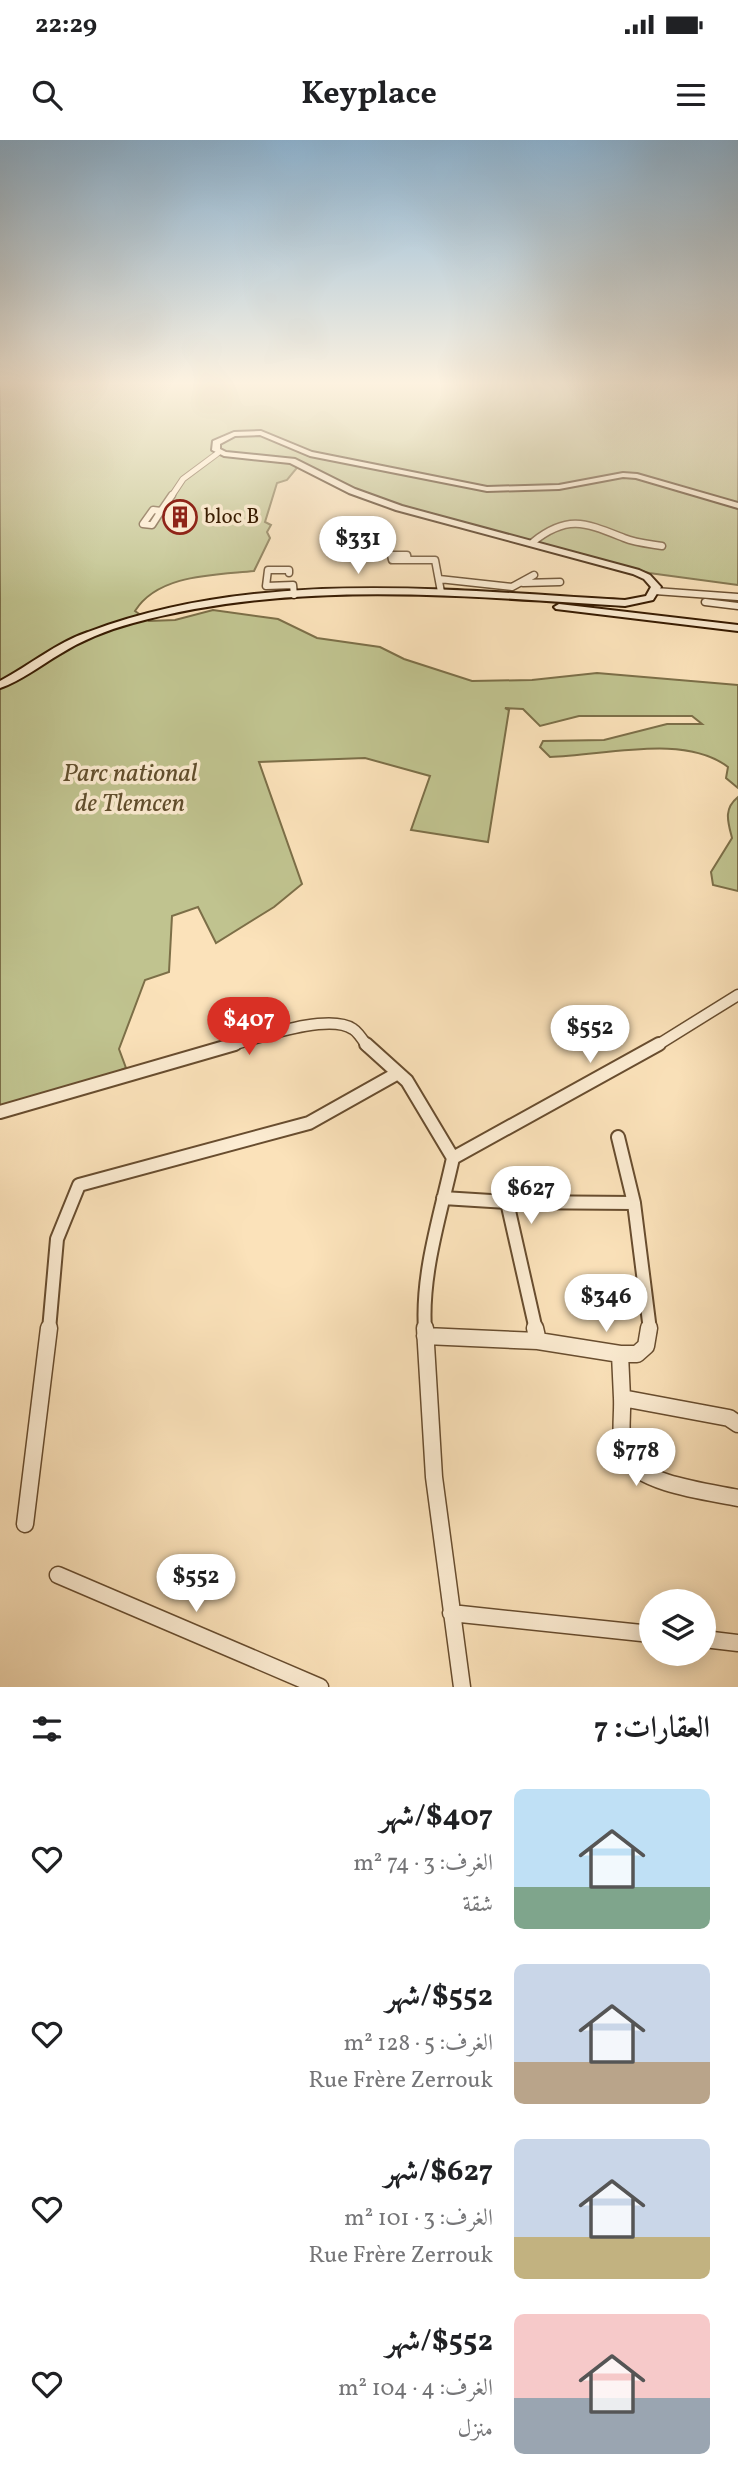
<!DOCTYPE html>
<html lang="ar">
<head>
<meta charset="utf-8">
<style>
  body { margin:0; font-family:Vollkorn,Amiri,serif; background:#f2f2f2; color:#202124; direction:rtl; height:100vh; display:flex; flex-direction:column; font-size:26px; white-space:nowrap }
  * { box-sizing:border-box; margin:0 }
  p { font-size:23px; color:#757577 }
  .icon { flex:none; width:38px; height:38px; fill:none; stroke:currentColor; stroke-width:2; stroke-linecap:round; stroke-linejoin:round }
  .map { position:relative; height:1547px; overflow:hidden; direction:ltr }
  .panel { display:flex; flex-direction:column; background:#fff; flex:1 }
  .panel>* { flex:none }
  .controls { position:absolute; left:639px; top:1449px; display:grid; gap:14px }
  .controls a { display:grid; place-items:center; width:77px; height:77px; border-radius:50%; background:#fff; box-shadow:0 4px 18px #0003; font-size:35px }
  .price { position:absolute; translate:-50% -60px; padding:0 16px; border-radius:24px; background:#fff; color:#222; font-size:23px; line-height:46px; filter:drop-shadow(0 2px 4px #0008) }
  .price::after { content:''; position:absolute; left:50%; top:42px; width:21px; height:16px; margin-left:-10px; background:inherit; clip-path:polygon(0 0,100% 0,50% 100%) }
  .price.selected { background:#d93025; color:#fff }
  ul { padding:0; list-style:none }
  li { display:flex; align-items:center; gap:21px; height:175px; padding:0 28px }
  li span { display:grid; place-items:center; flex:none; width:196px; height:140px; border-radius:10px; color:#555 }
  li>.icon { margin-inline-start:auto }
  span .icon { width:84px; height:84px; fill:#fffc; stroke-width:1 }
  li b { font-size:30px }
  h2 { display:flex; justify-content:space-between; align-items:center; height:84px; padding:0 28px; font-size:30px }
  .status { display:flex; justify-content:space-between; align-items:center; height:49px; padding:0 35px; background:#fff; direction:ltr }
  .status svg { height:19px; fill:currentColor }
  header { display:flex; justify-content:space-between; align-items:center; height:91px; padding:0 28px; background:#fff; font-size:32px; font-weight:700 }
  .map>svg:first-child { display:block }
  .green { fill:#c0c38f; stroke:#7c6f48; stroke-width:2 }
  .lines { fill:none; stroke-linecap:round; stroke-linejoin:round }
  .street-far4-casing { stroke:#684d2f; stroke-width:7 }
  .street-far3-casing { stroke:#684d2f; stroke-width:9 }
  .street-far2-casing { stroke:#684d2f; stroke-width:13 }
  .street-far1-casing { stroke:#684d2f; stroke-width:16 }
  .street-casing { stroke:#684d2f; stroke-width:19 }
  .secondary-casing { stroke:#371b01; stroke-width:4 }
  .street-far4 { stroke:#fcecd2; stroke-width:5 }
  .street-far3 { stroke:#fcecd2; stroke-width:6 }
  .street-far2 { stroke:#fcecd2; stroke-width:10 }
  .street-far1 { stroke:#fcecd2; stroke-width:12 }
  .street { stroke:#fcecd2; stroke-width:16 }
  .secondary { fill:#fcecd2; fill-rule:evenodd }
  .labels { text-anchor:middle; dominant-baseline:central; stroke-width:7; stroke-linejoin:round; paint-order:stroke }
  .far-poi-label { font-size:21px; fill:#371b01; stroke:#fcecd2; text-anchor:start }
  .park-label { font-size:26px; font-style:italic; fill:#604d2c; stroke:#fcecd2 }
</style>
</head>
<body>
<div class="status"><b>22:29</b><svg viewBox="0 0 49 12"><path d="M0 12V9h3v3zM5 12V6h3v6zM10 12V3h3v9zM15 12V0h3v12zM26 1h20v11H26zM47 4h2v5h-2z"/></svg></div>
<header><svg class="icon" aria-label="menu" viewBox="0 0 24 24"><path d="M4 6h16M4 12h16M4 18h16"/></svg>Keyplace<svg class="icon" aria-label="search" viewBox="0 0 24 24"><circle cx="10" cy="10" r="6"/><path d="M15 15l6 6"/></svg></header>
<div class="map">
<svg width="738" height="1547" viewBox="0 0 738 1547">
  <rect width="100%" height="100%" fill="#fbe2ba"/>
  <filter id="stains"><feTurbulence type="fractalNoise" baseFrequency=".00286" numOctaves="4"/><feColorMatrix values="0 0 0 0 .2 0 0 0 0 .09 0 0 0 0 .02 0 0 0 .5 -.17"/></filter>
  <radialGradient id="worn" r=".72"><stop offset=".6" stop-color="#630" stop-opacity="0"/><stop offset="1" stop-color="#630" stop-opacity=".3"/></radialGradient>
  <path class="green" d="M0,243H738V445L649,433L400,365L359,351L300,324L287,340L277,343L265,382L271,385L267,392L270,398L254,431C215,435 158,434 135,471L149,481L175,480L213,470L278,479L317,498L380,507L404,519L472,541L532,540L597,533L738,545V648L726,638L728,627C684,593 603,616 550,617L540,607L543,601L604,600L667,584H702L692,576H579L540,586L523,569L505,568L509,570L488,702L411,690L430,636L365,618L259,622L302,744L274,767L216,803L198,767L172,776L169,832L145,840L119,909L126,928L95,941L0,966Z
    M738,657V751L713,745L711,732L732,698C728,682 723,669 738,657Z"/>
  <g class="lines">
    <g class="street-far4-casing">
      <path id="street-far4" d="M171,357L183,339L218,313"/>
    </g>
    <g class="street-far3-casing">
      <path id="street-far3" d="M153,370L161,371L152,385L143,384Z
        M161,371L172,355
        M533,402C568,374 586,383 624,398C636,403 650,404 662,406
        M391,415H407L408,420H392Z
        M408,420H435L441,452
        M289,433V430H268L266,446L293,445L294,455
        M439,439L512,447L534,435
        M523,443L560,442
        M655,451L738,457
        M705,462L738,466"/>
    </g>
    <g class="street-far2-casing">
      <path id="street-far2" d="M228,906C256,899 328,872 353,889C358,892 363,900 367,906
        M656,906L738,855"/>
    </g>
    <g class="street-far1-casing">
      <path id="street-far1" d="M366,904L407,941L453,1018C441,1073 421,1133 425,1190
        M0,972L235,904
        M453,1018L659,904
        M443,1058L507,1062L536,1190
        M507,1062L634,1063L618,997
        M634,1063L650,1190
        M49,1190L57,1099L79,1045L309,983L398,933"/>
    </g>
    <g class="street-casing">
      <path id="street" d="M425,1188L434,1337L462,1547
        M535,1188L538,1201
        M425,1196L538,1201L620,1214L622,1258L729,1278L738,1284
        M620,1214H637L646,1206L649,1188
        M622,1258C623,1276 618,1301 627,1318C641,1344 710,1352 738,1358
        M25,1384L49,1188
        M58,1435L320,1547
        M451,1473L651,1494
        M704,1499L738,1503"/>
    </g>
    <g class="secondary-casing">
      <path id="secondary" d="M261,291L312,312L487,347L559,345L623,333L637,334L738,363V368L636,338L623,337L559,349L487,351L310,316L260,295L235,296L220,304V309L226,312L295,319L355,349L402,366L639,430L650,435L661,447L653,460L625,466C461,456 294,439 133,483C107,490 82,500 60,514C41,525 21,541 0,548V541C30,525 56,503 88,492C257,428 449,450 625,460L646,456L651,447L644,439L633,434L396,370L349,353L290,323L224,316L212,310L213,301L234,292Z
        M559,464L738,485V491L556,469L554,467Z"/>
    </g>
    <use href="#street-far4" class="street-far4"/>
    <use href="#street-far3" class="street-far3"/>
    <use href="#street-far2" class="street-far2"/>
    <use href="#street-far1" class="street-far1"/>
    <use href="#street" class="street"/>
    <use href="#secondary" class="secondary"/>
  </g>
  <linearGradient id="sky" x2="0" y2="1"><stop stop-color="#8db6d6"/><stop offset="0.53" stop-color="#fdf2e0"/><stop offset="1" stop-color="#fdf2e0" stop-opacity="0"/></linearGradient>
  <rect width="738" height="459" fill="url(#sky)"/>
  <defs>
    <g id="building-ring" transform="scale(1.75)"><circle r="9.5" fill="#fcecd2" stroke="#8f2418" stroke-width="1.5"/><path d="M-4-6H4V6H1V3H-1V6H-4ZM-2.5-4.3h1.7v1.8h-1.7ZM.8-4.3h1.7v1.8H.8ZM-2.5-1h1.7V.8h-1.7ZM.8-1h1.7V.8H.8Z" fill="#8f2418"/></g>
  </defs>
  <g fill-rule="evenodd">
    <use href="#building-ring" x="180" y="377"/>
  </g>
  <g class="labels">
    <g class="far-poi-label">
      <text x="204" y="377">bloc B</text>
    </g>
    <g class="park-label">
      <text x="130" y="634">Parc national<tspan x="130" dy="30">de Tlemcen</tspan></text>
    </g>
  </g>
  <rect width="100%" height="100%" filter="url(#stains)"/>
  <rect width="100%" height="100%" fill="url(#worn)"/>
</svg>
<div class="controls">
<a><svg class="icon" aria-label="layers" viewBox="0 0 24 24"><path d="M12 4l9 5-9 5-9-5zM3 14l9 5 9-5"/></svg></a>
</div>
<b class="price" style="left:358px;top:436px">$331</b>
<b class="price selected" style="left:249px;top:917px">$407</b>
<b class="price" style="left:590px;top:925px">$552</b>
<b class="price" style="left:531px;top:1086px">$627</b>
<b class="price" style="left:606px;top:1194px">$346</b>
<b class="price" style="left:636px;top:1348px">$778</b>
<b class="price" style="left:196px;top:1474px">$552</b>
</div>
<section class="panel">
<h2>العقارات: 7<svg class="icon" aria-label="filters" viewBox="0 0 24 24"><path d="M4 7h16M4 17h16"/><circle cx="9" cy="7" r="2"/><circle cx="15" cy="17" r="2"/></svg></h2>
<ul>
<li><span style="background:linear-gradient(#bfe0f5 70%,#7fa58c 0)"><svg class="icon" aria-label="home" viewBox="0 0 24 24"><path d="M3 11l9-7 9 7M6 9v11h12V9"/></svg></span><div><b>$407/شهر</b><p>الغرف: 3 · 74 m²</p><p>شقة</p></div><svg class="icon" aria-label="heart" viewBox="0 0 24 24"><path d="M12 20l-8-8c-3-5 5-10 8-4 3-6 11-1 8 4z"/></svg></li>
<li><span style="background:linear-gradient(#c9d6e8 70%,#b9a48a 0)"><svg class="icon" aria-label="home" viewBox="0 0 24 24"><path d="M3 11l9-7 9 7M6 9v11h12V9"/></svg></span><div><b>$552/شهر</b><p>الغرف: 5 · 128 m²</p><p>Rue Frère Zerrouk</p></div><svg class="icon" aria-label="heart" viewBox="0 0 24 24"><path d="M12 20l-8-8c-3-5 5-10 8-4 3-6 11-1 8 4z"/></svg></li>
<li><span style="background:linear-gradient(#c9d6e8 70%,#c2b280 0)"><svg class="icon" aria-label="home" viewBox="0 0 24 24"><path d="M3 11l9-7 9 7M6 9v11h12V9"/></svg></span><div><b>$627/شهر</b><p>الغرف: 3 · 101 m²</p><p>Rue Frère Zerrouk</p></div><svg class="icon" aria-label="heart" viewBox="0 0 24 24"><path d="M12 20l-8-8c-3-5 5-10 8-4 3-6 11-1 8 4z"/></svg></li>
<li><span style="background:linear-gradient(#f6c9c9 60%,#9aa5b1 0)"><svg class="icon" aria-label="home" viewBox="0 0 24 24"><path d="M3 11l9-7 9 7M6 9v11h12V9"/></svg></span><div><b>$552/شهر</b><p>الغرف: 4 · 104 m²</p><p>منزل</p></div><svg class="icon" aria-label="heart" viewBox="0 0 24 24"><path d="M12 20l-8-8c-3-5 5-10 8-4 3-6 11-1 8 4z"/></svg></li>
</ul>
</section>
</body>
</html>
